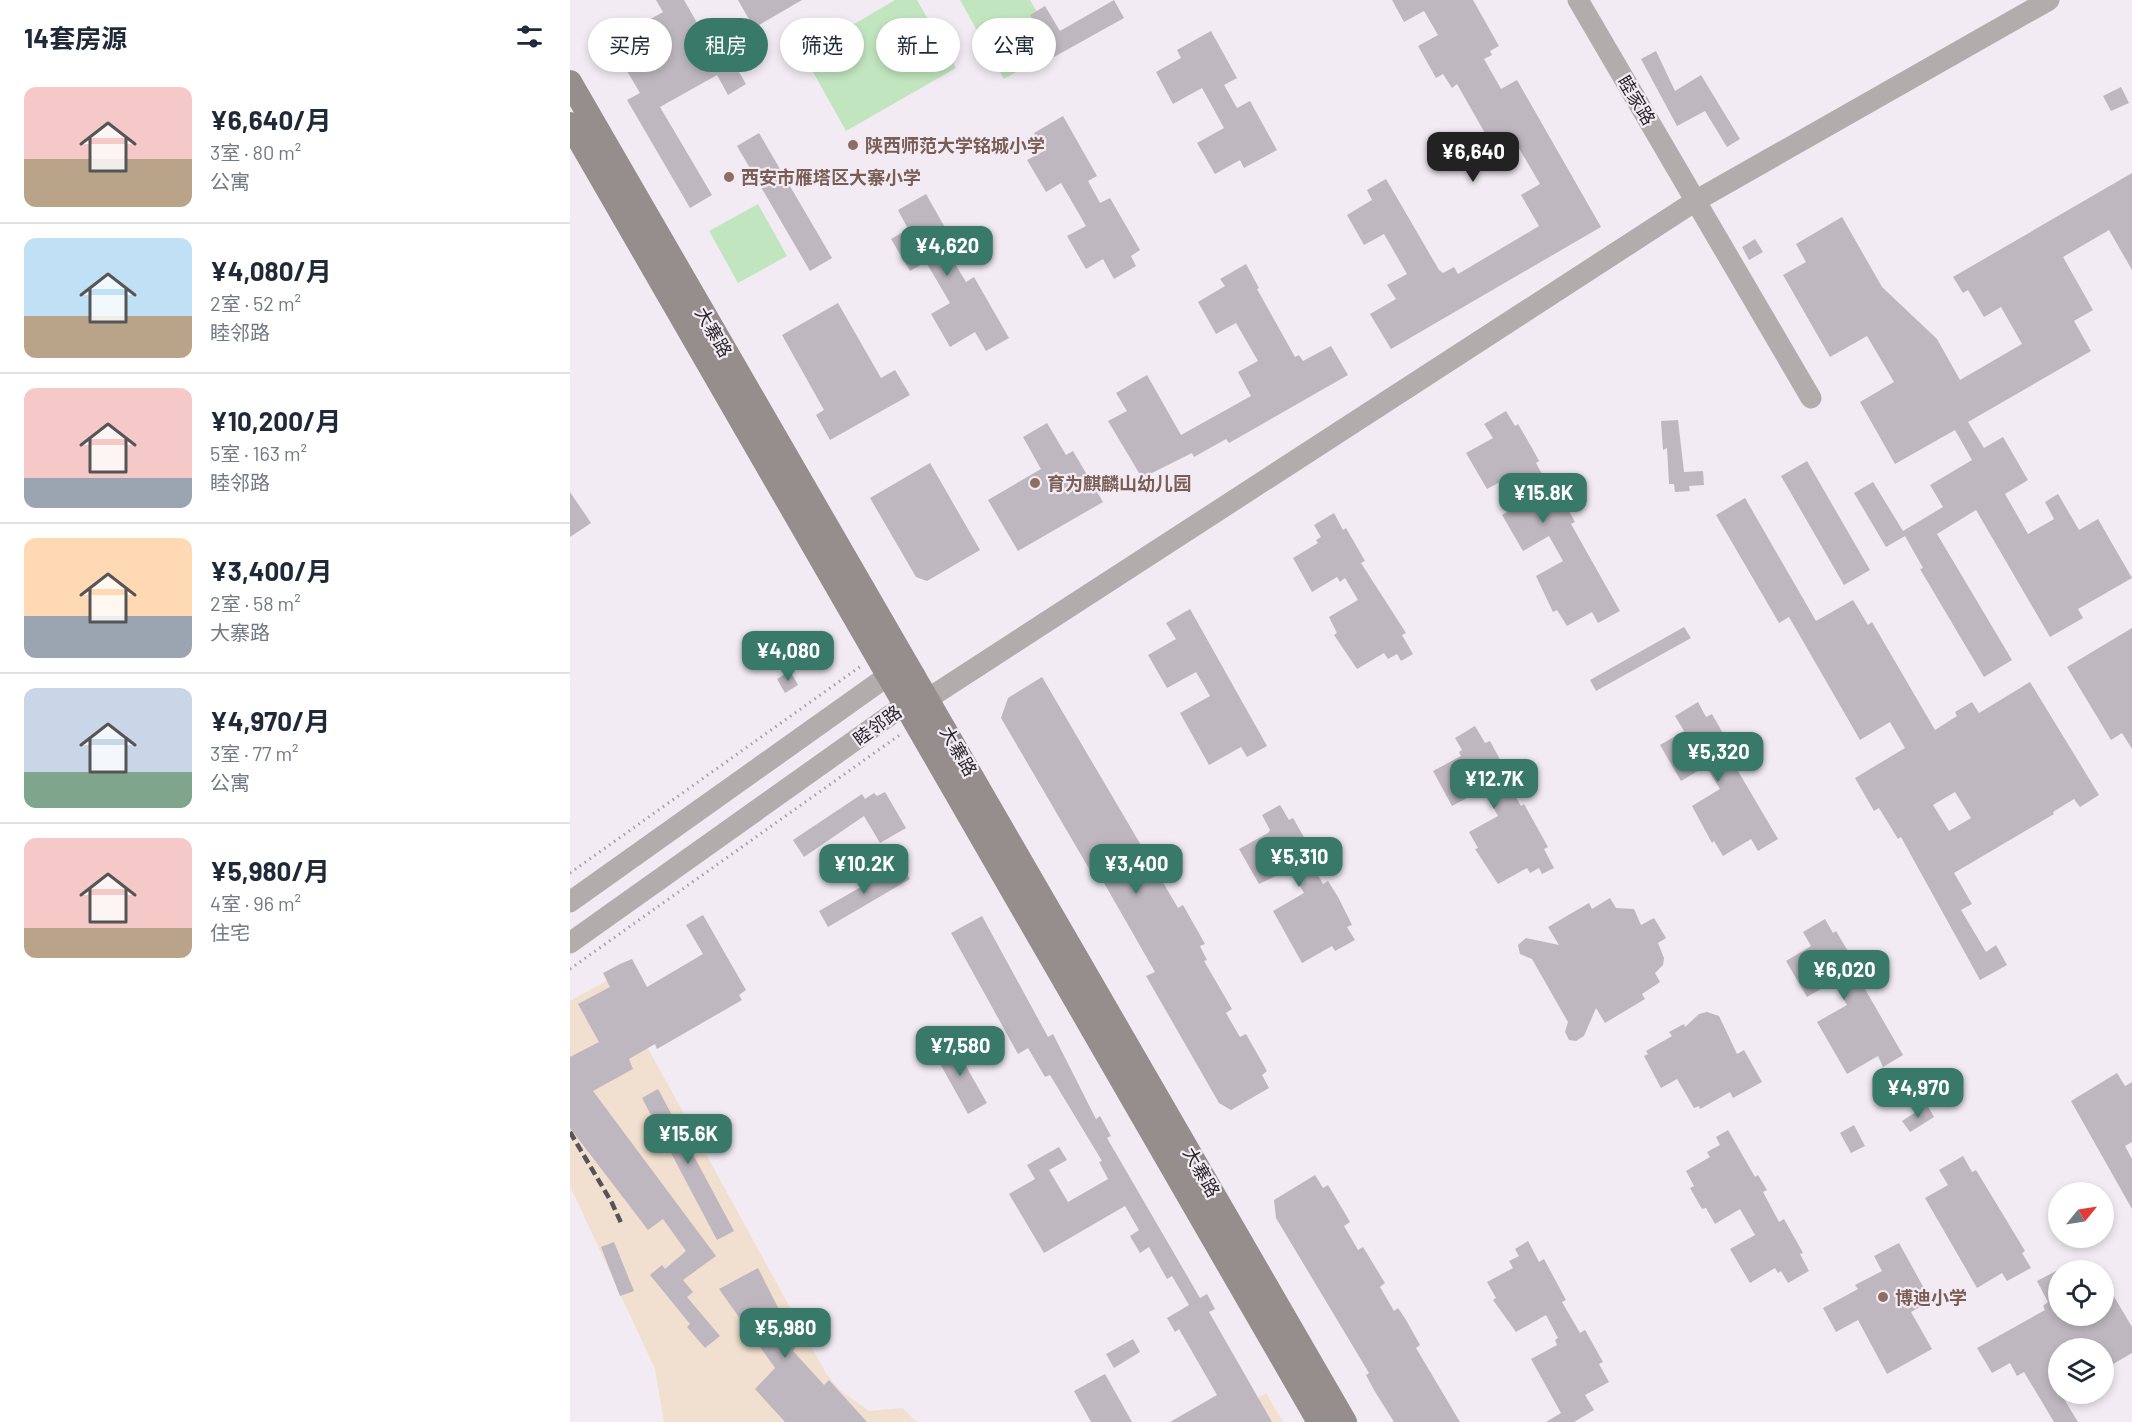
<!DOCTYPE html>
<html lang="zh">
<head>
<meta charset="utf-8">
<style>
  body { margin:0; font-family:Barlow,"Noto Sans SC",sans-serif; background:#f6f6f7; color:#1f2937; height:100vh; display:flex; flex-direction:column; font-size:22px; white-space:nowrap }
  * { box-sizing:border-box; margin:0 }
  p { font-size:20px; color:#747a83 }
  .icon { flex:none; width:33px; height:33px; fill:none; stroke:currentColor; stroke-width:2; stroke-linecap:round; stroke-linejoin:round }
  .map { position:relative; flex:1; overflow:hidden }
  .side { display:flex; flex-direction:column; background:#fff; width:570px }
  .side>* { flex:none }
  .guide { position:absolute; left:18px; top:18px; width:570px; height:54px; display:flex; gap:12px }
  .needle { width:39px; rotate:60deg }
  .buttons { position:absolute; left:1478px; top:1182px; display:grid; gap:12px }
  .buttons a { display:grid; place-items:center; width:66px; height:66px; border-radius:50%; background:#fff; box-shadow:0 3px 9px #0003; font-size:30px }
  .price { position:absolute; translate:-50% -51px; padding:0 14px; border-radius:12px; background:#387969; color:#fff; font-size:20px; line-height:39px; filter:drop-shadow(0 2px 3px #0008) }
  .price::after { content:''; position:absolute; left:50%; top:36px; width:18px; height:14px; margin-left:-9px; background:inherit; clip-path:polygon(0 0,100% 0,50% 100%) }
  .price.current { background:#222; color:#fff }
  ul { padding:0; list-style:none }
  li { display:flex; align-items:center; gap:18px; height:150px; padding:0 24px }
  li+li { border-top:2px solid #e0e1e3 }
  li span { display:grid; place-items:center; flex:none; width:168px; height:120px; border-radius:12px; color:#555 }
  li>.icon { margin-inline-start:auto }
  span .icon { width:72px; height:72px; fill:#fffc; stroke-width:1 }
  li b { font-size:26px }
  h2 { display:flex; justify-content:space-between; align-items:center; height:72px; padding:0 24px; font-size:26px }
  .pill { padding:0 21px; border-radius:27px; background:#fff; box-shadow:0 3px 9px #0003; font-size:21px; line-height:54px }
  .pill.current { background:#387969; color:#fff }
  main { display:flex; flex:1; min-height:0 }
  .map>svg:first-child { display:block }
  .industrial { fill:#f1e0cf }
  .green { fill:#c1e6bf }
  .building { fill:#beb7bf; fill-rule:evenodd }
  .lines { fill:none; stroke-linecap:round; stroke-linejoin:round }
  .path { stroke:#a49ea5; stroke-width:3; stroke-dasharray:1.5 4.5; stroke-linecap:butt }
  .tertiary { stroke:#b2adac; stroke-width:21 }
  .secondary { stroke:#958e8d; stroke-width:24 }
  .rail { stroke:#575357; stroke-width:4.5; stroke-dasharray:9 4.5; stroke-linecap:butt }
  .education-dot { fill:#8d6e63; stroke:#f2ebf3; stroke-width:2 }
  .labels { text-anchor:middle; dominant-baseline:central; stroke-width:4.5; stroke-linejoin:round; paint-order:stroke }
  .street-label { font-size:18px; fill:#292629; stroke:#f2ebf3 }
  .education-label { font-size:18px; font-weight:bold; fill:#785e54; stroke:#f2ebf3; text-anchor:start }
</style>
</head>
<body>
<main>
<section class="side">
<h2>14套房源<svg class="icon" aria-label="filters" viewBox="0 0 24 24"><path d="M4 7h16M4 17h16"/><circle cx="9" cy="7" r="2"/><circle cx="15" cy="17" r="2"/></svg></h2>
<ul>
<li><span style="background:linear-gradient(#f6c9c9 60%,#b9a48a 0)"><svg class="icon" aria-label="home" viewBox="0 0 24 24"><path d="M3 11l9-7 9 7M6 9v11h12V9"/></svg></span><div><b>¥6,640/月</b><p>3室 · 80 m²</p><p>公寓</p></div></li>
<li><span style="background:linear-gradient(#bfe0f5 65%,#b9a48a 0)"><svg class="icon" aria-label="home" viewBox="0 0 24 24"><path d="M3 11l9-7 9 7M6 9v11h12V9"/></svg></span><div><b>¥4,080/月</b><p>2室 · 52 m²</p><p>睦邻路</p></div></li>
<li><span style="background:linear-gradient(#f6c9c9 75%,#9aa5b1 0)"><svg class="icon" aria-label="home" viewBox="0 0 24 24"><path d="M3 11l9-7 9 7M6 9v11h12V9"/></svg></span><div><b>¥10,200/月</b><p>5室 · 163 m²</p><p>睦邻路</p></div></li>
<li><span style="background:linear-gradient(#ffd9b3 65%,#9aa5b1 0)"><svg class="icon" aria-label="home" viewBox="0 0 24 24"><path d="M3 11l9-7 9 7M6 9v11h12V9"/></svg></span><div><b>¥3,400/月</b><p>2室 · 58 m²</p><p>大寨路</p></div></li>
<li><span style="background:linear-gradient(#c9d6e8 70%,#7fa58c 0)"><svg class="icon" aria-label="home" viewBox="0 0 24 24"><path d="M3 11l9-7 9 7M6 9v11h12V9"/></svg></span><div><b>¥4,970/月</b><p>3室 · 77 m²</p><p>公寓</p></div></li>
<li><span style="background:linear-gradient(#f6c9c9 75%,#b9a48a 0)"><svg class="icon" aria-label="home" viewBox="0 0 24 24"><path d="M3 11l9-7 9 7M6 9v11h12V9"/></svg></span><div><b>¥5,980/月</b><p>4室 · 96 m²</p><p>住宅</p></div></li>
</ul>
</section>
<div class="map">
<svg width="1562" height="1422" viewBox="0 0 1562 1422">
  <rect width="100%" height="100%" fill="#f2ebf3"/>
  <path class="industrial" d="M40,979L257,1375L271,1391L299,1411L332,1408L347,1422H94L85,1369L0,1186V1001Z
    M696,1393L713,1422H646Z"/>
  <path class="green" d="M325,0H347L386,68L276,131L233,54Z
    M390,0H460L488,48L434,79Z
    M188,204L217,256L168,283L139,231Z"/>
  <path class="building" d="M86,0H114L150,63L160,57L176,84L158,95L147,75L90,107L142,195L120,208L57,100L70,93L40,42L93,12Z
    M168,0H232L184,28Z
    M544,0L554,18L484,57L460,15L475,6L490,31Z
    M822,0H903L929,46L920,51L922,55L914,59L931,89L947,80L1031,227L821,349L800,314L826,299L817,285L837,274L814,234L794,245L777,215L802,200L797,190L816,179L869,270L873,273L884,267L888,274L969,226L951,195L970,184L947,145L928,156L887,84L882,88L873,74L866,78L848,46L868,35L854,11L834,22Z
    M641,31L667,78L654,85L667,108L680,101L707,150L674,168L670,160L645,174L627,143L654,128L632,88L603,104L586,72L611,58L607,50Z
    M1086,51L1105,91L1131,75L1170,139L1157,147L1135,111L1107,126L1071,59Z
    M1551,87L1559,103L1541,111L1533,96Z
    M493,116L527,176L518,181L530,203L540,198L570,250L561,256L566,266L544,279L533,259L516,269L497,236L516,226L491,183L476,192L457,160L474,151L464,133Z
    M189,133L262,258L240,271L167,146Z
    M1562,173V270L1539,230L1493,257L1523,310L1504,321L1521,351L1398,422L1414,448L1433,437L1458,480L1435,494L1458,534L1484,519L1475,502L1488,494L1509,530L1528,519L1562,578L1508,609L1513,618L1480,637L1406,510L1367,534L1442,660L1414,677L1350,569L1353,568L1335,536L1316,547L1284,493L1303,482L1333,531L1373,507L1360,485L1402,460L1385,430L1325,464L1290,402L1324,382L1297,336L1260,357L1213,275L1236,262L1226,244L1272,217L1312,287L1367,339L1390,380L1452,344L1431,307L1414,317L1398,290L1393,293L1383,277Z
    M356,194L390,254L382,259L396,282L404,277L439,338L416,351L405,332L380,347L361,314L380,303L356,262L340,271L321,239L338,229L328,210Z
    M1185,239L1193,252L1179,260L1172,247Z
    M676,264L689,288L687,289L725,357L729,355L733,361L761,346L778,375L659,443L656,439L624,457L622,453L572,478L538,421L557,411L546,393L577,375L611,435L681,396L668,372L688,361L666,323L646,334L628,302L655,286L650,279Z
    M268,303L311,378L325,370L340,395L260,440L246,415L254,410L212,335Z
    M936,411L945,426L948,424L962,448L969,461L966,463L979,487L983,485L998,509L1005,522L1001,524L1050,611L1028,623L1022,612L997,626L987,610L983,612L966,576L993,561L979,536L953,551L932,515L958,500L943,475L917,489L896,453L923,438L914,424Z
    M1108,420L1114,472L1133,471L1134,485L1119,486L1120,491L1105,492L1104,484H1099L1097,448L1093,450L1091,421Z
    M477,423L496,455L503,451L533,502L448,551L418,500L471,469L453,437Z
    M1237,461L1300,570L1274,585L1211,476Z
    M360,463L410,550L357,581L346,577L300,498Z
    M0,492L21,523L0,537Z
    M1175,498L1246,621L1283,600L1298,625L1302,622L1365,730L1387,716L1385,712L1402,702L1409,713L1460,682L1529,795L1510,807L1504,799L1483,812L1484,814L1384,873L1402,904L1391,910L1416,952L1426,945L1437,965L1410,980L1331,837L1328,839L1309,808L1304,811L1285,778L1335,748L1320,722L1290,740L1219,617L1209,623L1146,515ZM1385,792L1401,818L1379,831L1363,805Z
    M764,513L773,530L776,528L795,561L791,563L836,633L832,635L843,654L831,661L827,654L818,659L814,653L787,669L764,635L767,633L759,617L788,600L775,578L770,582L767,577L742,592L723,558L748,543L746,540L751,537L744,525Z
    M620,609L697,746L677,757L671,747L639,765L610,713L640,696L626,672L597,688L578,655L606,639L596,623Z
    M1114,627L1121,638L1026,691L1020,680Z
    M1562,628V749L1552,733L1541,740L1497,667Z
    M220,671L228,685L215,693L207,679Z
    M472,677L608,908L613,905L635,944L630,946L637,960L634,961L662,1009L656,1013L670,1037L676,1034L697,1071L692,1075L699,1088L661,1110L649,1103L576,976L585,972L526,869L521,872L431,718L438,698Z
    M1128,702L1136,717L1142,714L1163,751L1158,754L1208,839L1188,851L1181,839L1153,856L1144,841L1142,843L1122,806L1150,789L1136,766L1111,781L1090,745L1114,731L1105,716Z
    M905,726L915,743L920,741L938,774L934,776L951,806L954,804L978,847L974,849L984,868L972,874L969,868L960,873L957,868L928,884L905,849L908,848L899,832L928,816L915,793L912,790L882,806L863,771L891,756L889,752L892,750L885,738Z
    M315,792L336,828L310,843L294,816L234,857L223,840L292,794L295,799L304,793L307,796Z
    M710,805L719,820L723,818L743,853L737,856L753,884L758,881L768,897L782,925L777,927L785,940L765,951L762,946L732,963L703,911L734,893L720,869L689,884L669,849L698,833L700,830L692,815Z
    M331,864L340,879L258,927L249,911Z
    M1040,898L1046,908L1064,909L1071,925L1084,918L1096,938L1088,943L1094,958L1093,965L1085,973L1090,982L1072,994L1075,999L1035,1023L1026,1008L1014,1036L1006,1041L999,1040L995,1032L998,1022L962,959L950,954L948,945L956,938L989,945L978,927L1019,903L1022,909Z
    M133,915L176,990L169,995L172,1000L87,1049L85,1044L59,1059L63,1069L23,1091L146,1256L113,1280L123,1292L117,1297L150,1336L135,1348L117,1327L120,1324L80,1275L92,1265L95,1269L116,1251L93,1219L78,1230L0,1128V1057L29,1042L8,1004L40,987L33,973L50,964L62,959L77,987L133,954L116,925Z
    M412,916L478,1037L483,1034L526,1119L530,1116L541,1136L537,1138L630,1298L637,1294L645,1309L639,1312L702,1422H600L647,1395L609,1329L605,1332L597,1318L619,1305L602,1276L597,1279L579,1247L570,1253L560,1236L569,1230L555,1206L474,1253L439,1194L465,1179L457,1165L489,1147L497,1160L479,1170L498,1202L538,1179L529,1162L532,1161L480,1075L475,1077L458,1048L448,1054L381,933Z
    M1255,919L1263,933L1266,931L1288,968L1284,970L1333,1055L1313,1067L1308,1056L1277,1074L1247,1022L1277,1005L1263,982L1237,997L1216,961L1241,946L1233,932Z
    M1137,1012L1149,1016L1167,1054L1174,1050L1192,1082L1163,1098L1160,1092L1130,1109L1129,1106L1124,1108L1107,1079L1091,1088L1074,1056L1078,1054L1076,1051L1102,1036L1099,1032L1114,1024L1115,1027L1129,1014Z
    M381,1040L417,1103L398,1114L363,1051Z
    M1547,1073L1555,1086L1562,1082V1142L1555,1146L1562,1159V1209L1501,1101Z
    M88,1089L164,1231L147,1240L72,1098Z
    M1357,1105L1364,1117L1340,1132L1332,1121Z
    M1284,1125L1295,1146L1281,1153L1270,1133Z
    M1158,1130L1185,1177L1188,1175L1197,1190L1193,1192L1209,1222L1214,1219L1233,1253L1230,1254L1239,1271L1218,1283L1211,1271L1208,1273L1205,1268L1180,1283L1160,1249L1185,1235L1170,1209L1145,1224L1136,1208L1132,1209L1120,1188L1124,1186L1116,1171L1140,1157L1137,1152L1150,1145L1146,1137Z
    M1393,1156L1402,1172L1406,1170L1455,1251L1452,1253L1461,1268L1437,1281L1432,1273L1407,1288L1355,1198L1378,1185L1369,1170Z
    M745,1175L753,1188L758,1185L773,1210L780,1222L774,1226L788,1250L793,1247L815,1283L810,1287L824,1311L828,1308L836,1320L850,1345L846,1348L890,1422H824L804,1390L796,1375L799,1373L706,1218L704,1200Z
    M958,1241L969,1262L974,1259L996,1300L992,1302L1010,1333L1015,1330L1033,1362L1029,1364L1039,1382L1015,1395L1024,1410L1004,1422H976L991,1413L961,1359L987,1345L985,1340L988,1338L976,1315L946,1332L923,1300L926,1298L917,1282L943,1268L939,1261L949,1256L945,1249Z
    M44,1242L64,1291L50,1296L31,1247Z
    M1329,1243L1361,1301L1341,1312L1362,1349L1317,1374L1288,1320L1266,1332L1253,1308L1288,1289L1285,1285L1312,1271L1304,1256Z
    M188,1268L227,1345L223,1351L254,1385L259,1380L297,1422H215L185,1389L205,1368L149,1289Z
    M1488,1270V1316H1533V1278L1562,1327V1353L1533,1370V1348H1488V1394H1491L1508,1422H1484L1454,1372L1447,1376L1440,1363L1422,1373L1407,1348L1475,1310L1473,1306L1478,1302L1467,1281Z
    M563,1339L570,1352L544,1368L536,1354Z
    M535,1374L562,1422H521L504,1391Z"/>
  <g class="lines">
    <path class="path" d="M0,873L291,666
      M0,969L331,734"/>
    <path class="tertiary" d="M1008,0L1241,398
      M359,698L1127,200L1479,0
      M0,902L319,675H345L336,704L0,943"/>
    <path class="secondary" d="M0,82L775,1422
      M0,124L749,1422"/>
    <path class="rail" d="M0,1132L42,1203L52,1225"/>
  </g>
  <g class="education-dot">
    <circle cx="283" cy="145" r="6"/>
    <circle cx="159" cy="177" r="6"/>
    <circle cx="465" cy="483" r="6"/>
    <circle cx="1313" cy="1297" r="6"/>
  </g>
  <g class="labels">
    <g class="street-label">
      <text transform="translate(1067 100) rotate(59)">睦家路</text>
      <text transform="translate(144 332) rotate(60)">大寨路</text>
      <text transform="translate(307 725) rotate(-36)">睦邻路</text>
      <text transform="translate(389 751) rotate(60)">大寨路</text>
      <text transform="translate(632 1172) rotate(60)">大寨路</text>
    </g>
    <g class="education-label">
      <text x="295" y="145">陕西师范大学铭城小学</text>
      <text x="171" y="177">西安市雁塔区大寨小学</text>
      <text x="477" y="483">育为麒麟山幼儿园</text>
      <text x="1325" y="1297">博迪小学</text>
    </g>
  </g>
</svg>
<div class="buttons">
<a><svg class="needle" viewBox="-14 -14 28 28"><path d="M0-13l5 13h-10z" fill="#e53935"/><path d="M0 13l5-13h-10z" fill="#747a83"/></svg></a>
<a><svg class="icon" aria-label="locate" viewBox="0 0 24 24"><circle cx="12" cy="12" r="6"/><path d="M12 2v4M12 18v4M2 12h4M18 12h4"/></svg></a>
<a><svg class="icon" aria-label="layers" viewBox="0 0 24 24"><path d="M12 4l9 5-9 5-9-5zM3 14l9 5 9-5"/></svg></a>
</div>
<b class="price current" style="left:903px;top:183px">¥6,640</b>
<b class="price" style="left:377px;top:277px">¥4,620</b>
<b class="price" style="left:973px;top:524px">¥15.8K</b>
<b class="price" style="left:218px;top:682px">¥4,080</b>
<b class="price" style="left:1148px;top:783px">¥5,320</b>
<b class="price" style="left:924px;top:810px">¥12.7K</b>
<b class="price" style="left:729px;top:888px">¥5,310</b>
<b class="price" style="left:294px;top:895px">¥10.2K</b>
<b class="price" style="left:566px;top:895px">¥3,400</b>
<b class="price" style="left:1274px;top:1001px">¥6,020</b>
<b class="price" style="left:390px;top:1077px">¥7,580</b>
<b class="price" style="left:1348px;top:1119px">¥4,970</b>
<b class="price" style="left:118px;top:1165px">¥15.6K</b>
<b class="price" style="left:215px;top:1359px">¥5,980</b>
<div class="guide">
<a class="pill">买房</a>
<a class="pill current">租房</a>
<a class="pill">筛选</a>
<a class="pill">新上</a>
<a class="pill">公寓</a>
</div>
</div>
</main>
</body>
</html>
